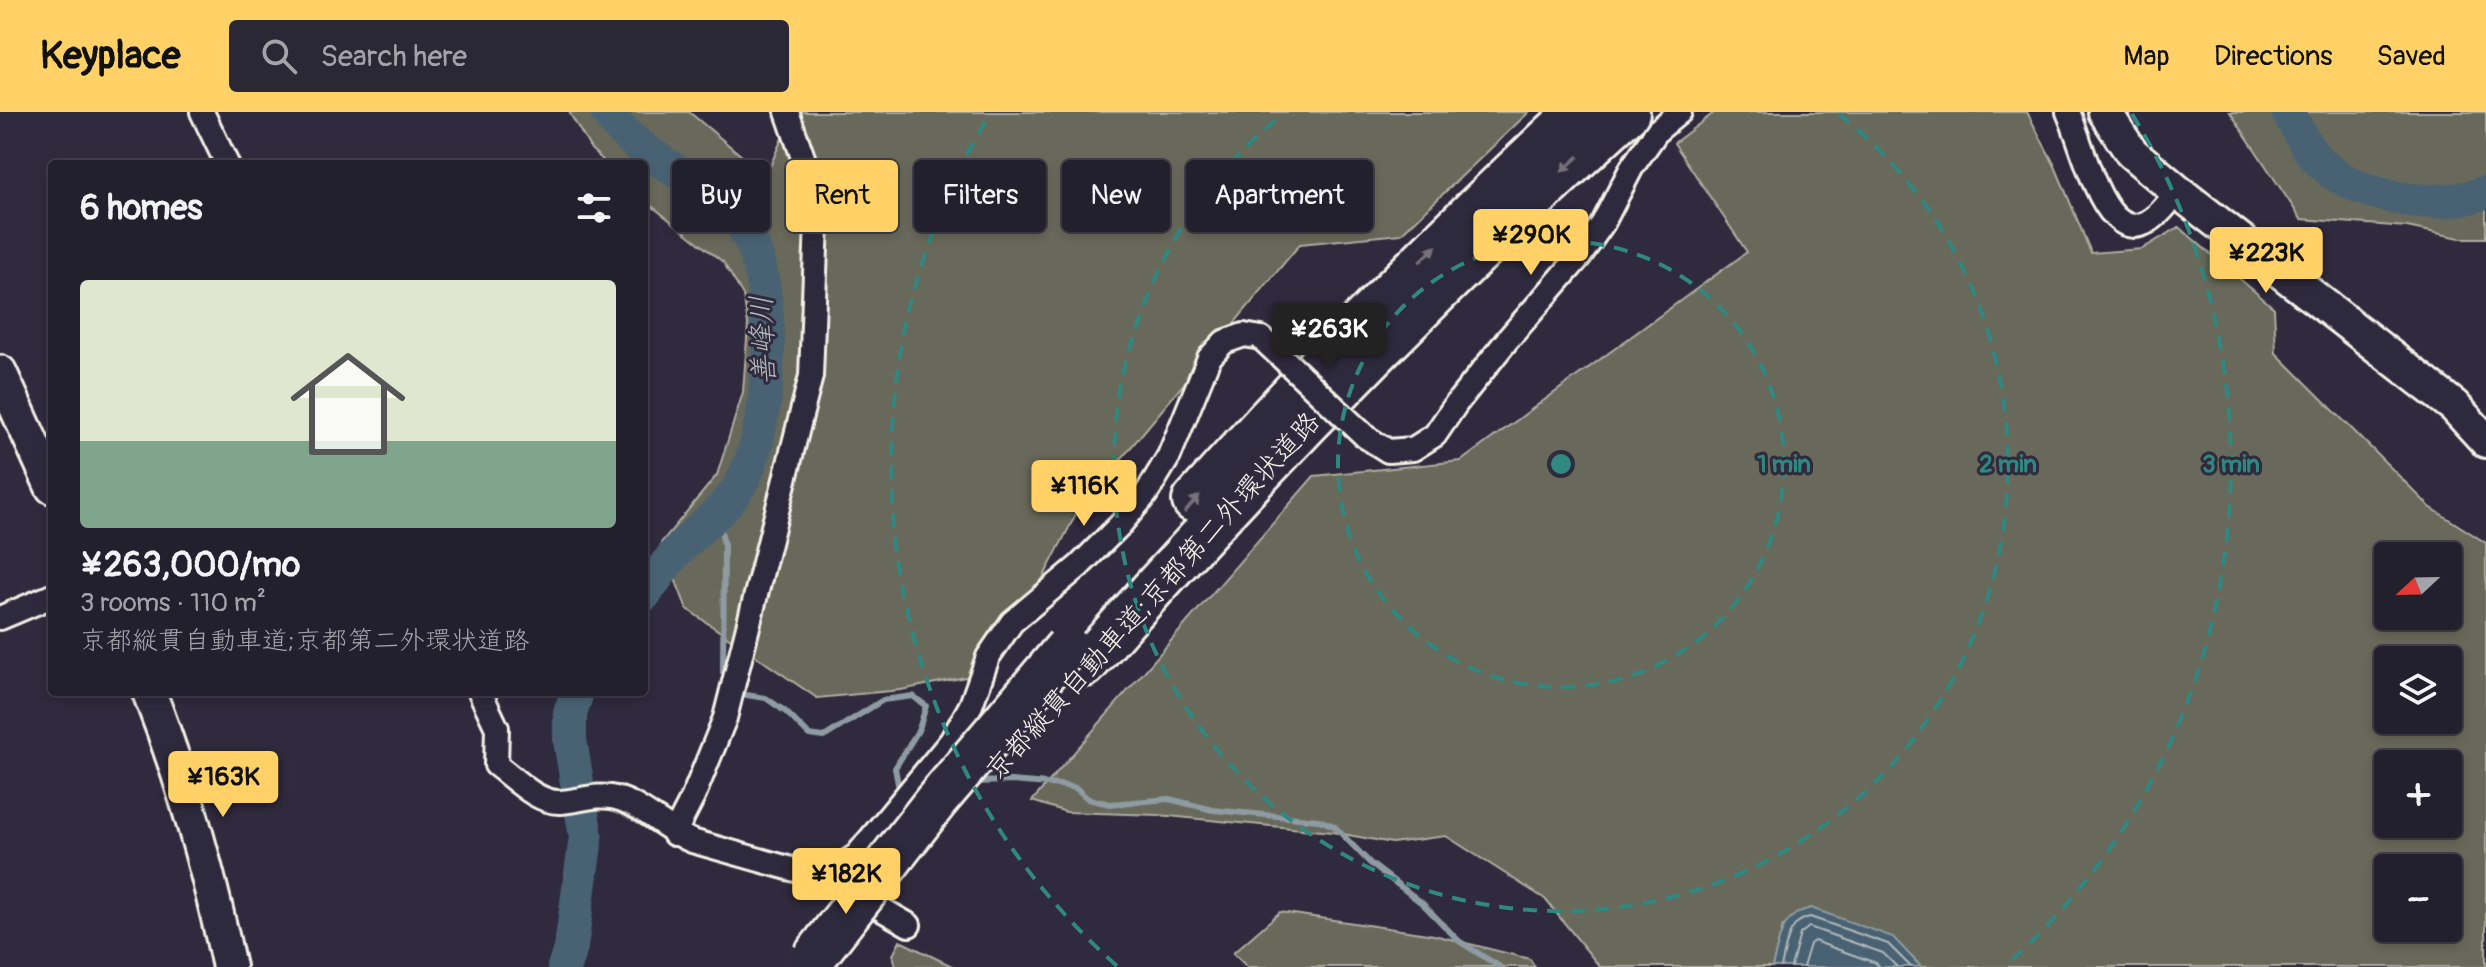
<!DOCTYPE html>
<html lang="en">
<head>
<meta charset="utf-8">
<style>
  body { margin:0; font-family:Pangolin,"Klee One",sans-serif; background:#2b2836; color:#f1f3f6; height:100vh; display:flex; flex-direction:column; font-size:30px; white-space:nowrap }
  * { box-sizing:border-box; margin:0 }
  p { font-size:26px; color:#a3a3aa }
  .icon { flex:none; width:44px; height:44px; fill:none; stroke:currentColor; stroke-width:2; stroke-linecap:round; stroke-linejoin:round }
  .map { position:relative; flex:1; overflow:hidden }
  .drawer { position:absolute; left:48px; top:48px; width:600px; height:536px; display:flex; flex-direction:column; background:#23202e; border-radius:8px; box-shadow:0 4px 12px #0003,0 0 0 2px #403e4a }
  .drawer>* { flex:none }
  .guide { position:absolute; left:672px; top:48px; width:760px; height:72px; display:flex; gap:16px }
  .needle { width:52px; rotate:248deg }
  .tools { position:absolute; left:2374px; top:430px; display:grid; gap:16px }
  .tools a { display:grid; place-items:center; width:88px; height:88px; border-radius:8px; background:#23202e; box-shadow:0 4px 12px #0003,0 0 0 2px #403e4a; font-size:40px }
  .price { position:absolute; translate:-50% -68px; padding:0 18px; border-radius:8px; background:#ffd166; color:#111; font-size:26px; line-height:52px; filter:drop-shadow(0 2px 4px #0008) }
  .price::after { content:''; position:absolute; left:50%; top:48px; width:24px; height:18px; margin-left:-12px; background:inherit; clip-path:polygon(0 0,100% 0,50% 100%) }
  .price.current { background:#222; color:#fff }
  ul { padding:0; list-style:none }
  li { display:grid; align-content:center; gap:16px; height:424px; padding:0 32px }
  li span { display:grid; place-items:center; height:248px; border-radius:8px; color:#555 }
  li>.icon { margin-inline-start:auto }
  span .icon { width:144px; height:144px; fill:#fffc; stroke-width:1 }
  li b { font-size:34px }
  h2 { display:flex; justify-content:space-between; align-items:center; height:96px; padding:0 32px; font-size:34px }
  .chip { padding:0 28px; border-radius:8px; background:#23202e; box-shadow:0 4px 12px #0003,0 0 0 2px #403e4a; font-size:28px; line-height:72px }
  .chip.current { background:#ffd166; color:#111 }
  header { display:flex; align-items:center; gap:48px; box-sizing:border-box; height:112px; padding:0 40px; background:#ffd166; color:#111 }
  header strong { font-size:38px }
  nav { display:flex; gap:44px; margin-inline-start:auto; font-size:28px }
  .search { width:560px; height:72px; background:#2b2836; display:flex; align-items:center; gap:20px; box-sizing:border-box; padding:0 28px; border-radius:8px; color:#a3a3aa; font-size:30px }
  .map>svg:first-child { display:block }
  .green { fill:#68695a; stroke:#aeada1; stroke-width:2; fill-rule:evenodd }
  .water { fill:#4a6273; stroke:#8e9ba2; stroke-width:2 }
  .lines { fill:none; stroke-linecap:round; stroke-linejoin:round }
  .shore { stroke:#b0b8b9; stroke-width:2 }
  .stream { stroke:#8e9ba2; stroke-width:6 }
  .river { stroke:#4a6273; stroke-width:34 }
  .street-casing { stroke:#f4f1e8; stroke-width:28 }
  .secondary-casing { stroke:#f4f1e8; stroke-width:38 }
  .highway-casing { stroke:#f4f1e8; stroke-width:48 }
  .street { stroke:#2f2a3d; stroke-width:22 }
  .secondary { stroke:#2f2a3d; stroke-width:32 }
  .highway { stroke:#2f2a3d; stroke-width:42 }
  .street-bridge-casing { stroke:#f4f1e8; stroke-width:28; stroke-linecap:butt }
  .highway-bridge-casing { stroke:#f4f1e8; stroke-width:48; stroke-linecap:butt }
  .street-bridge { stroke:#2f2a3d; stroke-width:22 }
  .highway-bridge { stroke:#2f2a3d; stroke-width:42 }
  .oneway { fill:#747079 }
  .ring { fill:none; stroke:#318880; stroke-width:4; stroke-dasharray:14 10 }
  .labels { text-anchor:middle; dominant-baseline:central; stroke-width:6; stroke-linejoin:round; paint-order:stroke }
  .street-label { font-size:28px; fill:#f4f1e8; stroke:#2f2a3d }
  .water-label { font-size:30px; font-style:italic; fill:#b0b8b9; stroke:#2f2a3d }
  .centre { fill:#318880; stroke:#2f2a3d; stroke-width:4 }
  .ring-label { font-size:24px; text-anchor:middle; font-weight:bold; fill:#318880; stroke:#2f2a3d; stroke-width:6; stroke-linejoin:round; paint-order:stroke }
</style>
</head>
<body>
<header>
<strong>Keyplace</strong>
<div class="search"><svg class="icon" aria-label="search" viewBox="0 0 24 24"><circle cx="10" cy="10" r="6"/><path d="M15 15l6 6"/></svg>Search here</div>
<nav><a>Map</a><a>Directions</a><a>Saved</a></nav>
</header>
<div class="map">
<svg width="2486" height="855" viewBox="0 0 2486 855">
  <rect width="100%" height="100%" fill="#2f2a3d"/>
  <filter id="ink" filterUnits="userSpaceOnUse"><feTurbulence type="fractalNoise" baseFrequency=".0125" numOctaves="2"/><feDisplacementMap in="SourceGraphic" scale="16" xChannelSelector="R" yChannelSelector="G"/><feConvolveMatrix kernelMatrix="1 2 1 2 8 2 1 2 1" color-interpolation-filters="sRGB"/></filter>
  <g filter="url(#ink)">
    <path class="green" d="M569,0H689L766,64L793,0H1529L1401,122L1300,132L1077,400L995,559L901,578L817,586L687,497L661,431L717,363L743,280L748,212L743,183L723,150L644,88V52H607L591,37Z
      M1715,0H2027L2055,54L2091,141L2142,137L2179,115L2274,196L2276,241L2430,395L2486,431V855H1921L1913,846L1783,814L1772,855H1600L1545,787L1446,724L1392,731L1332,720L1158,703L1066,700L1032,689L1314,364L1461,349L1747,140L1674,31ZM2388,444H2448V504H2388ZM2388,548H2448V608H2388ZM2388,652H2448V712H2388ZM2388,756H2448V816H2388Z
      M2230,0H2486V126H2460L2407,115L2301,107Z
      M1280,800L1434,823L1530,847L1535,855H1247L1233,841Z
      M900,829L954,855H896L893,843Z"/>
    <path class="water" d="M1811,796L1893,825L1921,855H1772C1780,828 1779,803 1811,796Z"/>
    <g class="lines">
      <path class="shore" d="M1781,855C1786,836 1787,809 1810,805L1888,832L1911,855
        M1791,855L1800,822L1809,815L1883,841L1897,855
        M1803,855L1810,832L1814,829L1876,851L1880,855"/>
      <path class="stream" d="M717,401L724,433L723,560
        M746,583L766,586L786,600L809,623L824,625L883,588L913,584L926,594L919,617L895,656L898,672H906
        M973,670L1011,669L1061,673L1076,676L1088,687L1110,692L1169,687L1213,698L1319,708L1334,714L1371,752L1422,791L1459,829L1500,855"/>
      <path class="river" d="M607,0C639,48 700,63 738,108C782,160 774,323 737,378C724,398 702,413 686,430C670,445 657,465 644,483
        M2288,0C2296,14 2303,30 2313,43C2350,87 2435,100 2486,80
        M564,855L571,835L586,725L570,628V602L577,580"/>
      <g class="street-casing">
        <path id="street" d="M202,0L227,52
          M2068,0C2089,47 2112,175 2177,79
          M1366,325L1388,339L1413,337L1435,323L1456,292L1508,227L1580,144L1603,111L1632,55L1658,18L1680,0
          M0,506L52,484
          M480,580L497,616L496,653C514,666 537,691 560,690C579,689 598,681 616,686C639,691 668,719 692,729L813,763L838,756L857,743L951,629L971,593L988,545L1012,510L1079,454L1120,413L1146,382L1169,344L1209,246L1224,230L1244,223L1261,226
          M674,722L693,685L725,606L811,264L817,110L806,54L787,0
          M838,756L841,774L909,813"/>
      </g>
      <g class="secondary-casing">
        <path id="secondary" d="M2105,0L2131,40L2177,79L2454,294L2486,329
          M0,260L52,375
          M149,580C184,670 209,761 229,855"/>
      </g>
      <g class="highway-casing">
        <path id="highway" d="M1194,389C1314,253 1444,124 1577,0
          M1085,553C1256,359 1436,174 1628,0"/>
      </g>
      <use href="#street" class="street"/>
      <use href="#secondary" class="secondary"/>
      <use href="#highway" class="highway"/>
      <g class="street-bridge-casing">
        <path id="street-bridge" d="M1261,226L1366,325"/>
      </g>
      <g class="highway-bridge-casing">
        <path id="highway-bridge" d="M812,848L936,689L1067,535"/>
      </g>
      <use href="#street-bridge" class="street-bridge"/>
      <use href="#highway-bridge" class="highway-bridge"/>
    </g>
    <defs><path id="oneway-solid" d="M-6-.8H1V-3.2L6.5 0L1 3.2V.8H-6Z" transform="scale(2)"/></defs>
    <g class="oneway">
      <use href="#oneway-solid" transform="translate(1570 52) rotate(138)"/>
      <use href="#oneway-solid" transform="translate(1428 142) rotate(-44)"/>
      <use href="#oneway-solid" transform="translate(1192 392) rotate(-49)"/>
    </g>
  </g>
  <g class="ring">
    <circle cx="1561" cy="352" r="223"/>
    <path d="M1839 2A447 447 0 1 1 1283 2"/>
    <path d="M1117 854A670 670 0 0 1 990 2M2132 2A670 670 0 0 1 2005 854"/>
  </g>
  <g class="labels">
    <g class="street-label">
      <text transform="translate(1153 484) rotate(-48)">京都縦貫自動車道;京都第二外環状道路</text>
    </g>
    <g class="water-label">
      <text transform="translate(763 228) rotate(-92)">善峰川</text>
    </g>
  </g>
  <circle cx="1561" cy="352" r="12" class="centre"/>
  <g class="ring-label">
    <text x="1784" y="360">1 min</text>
    <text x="2008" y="360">2 min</text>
    <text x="2231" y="360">3 min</text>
  </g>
</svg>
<div class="tools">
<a><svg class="needle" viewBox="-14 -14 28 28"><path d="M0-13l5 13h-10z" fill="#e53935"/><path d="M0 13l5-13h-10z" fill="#a3a3aa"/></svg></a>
<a><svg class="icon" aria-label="layers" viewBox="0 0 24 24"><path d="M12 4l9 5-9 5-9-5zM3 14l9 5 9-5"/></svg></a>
<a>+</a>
<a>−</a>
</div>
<b class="price" style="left:1531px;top:165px">¥290K</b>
<b class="price" style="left:2266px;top:183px">¥223K</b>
<b class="price current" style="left:1329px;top:259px">¥263K</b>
<b class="price" style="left:1084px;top:416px">¥116K</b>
<b class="price" style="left:223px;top:707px">¥163K</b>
<b class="price" style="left:846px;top:804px">¥182K</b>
<div class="guide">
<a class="chip">Buy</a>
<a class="chip current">Rent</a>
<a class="chip">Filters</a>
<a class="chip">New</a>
<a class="chip">Apartment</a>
</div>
<section class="drawer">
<h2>6 homes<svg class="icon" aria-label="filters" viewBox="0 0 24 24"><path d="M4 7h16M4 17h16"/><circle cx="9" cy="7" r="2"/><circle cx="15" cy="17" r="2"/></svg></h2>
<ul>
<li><span style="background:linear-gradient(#dfe7d0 65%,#7fa58c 0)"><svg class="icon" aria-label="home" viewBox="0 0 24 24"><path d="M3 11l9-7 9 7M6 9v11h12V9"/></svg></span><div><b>¥263,000/mo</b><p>3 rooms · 110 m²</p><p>京都縦貫自動車道;京都第二外環状道路</p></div></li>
</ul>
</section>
</div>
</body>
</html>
